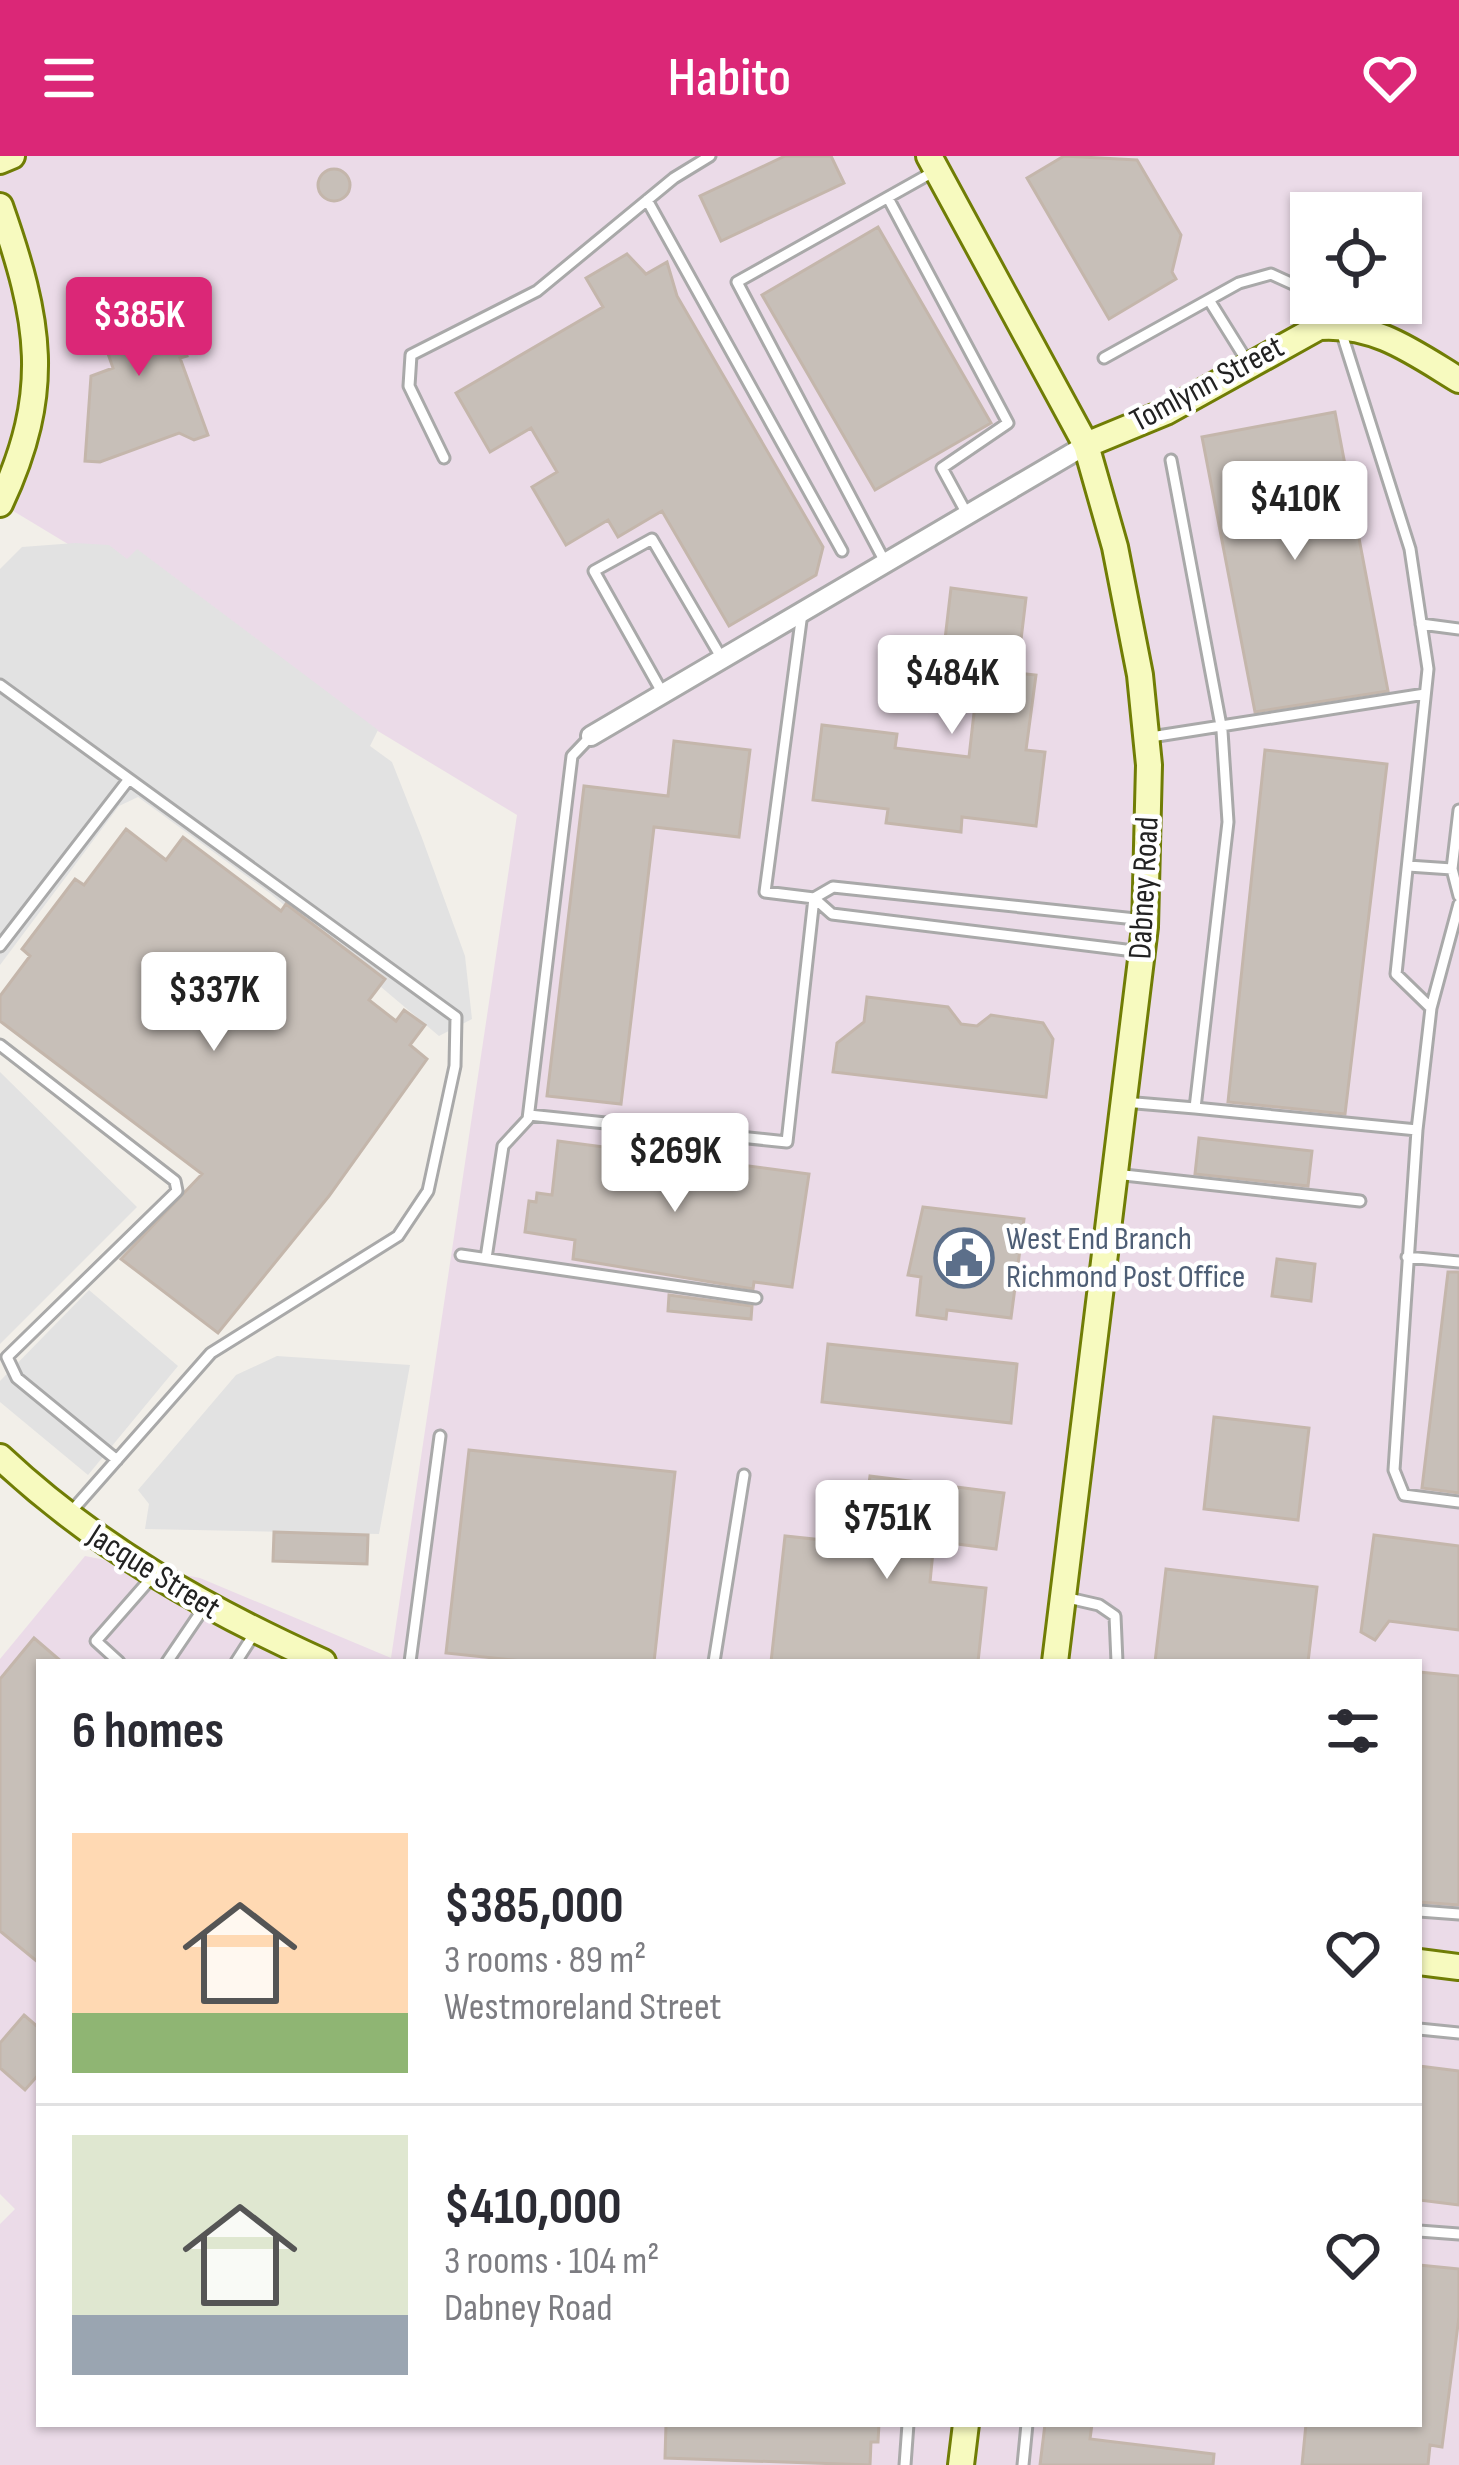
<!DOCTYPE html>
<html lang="en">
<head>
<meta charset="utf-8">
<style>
  body { margin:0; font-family:"Sofia Sans Condensed",sans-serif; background:#f2f2f3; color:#2b2b33; height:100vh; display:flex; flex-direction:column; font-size:45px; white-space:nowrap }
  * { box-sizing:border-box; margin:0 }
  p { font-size:39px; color:#7c7c81 }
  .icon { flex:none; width:66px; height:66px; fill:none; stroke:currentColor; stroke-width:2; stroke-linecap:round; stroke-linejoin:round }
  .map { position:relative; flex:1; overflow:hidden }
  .side { position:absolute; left:36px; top:1503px; width:1386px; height:768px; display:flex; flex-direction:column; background:#fff; border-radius:0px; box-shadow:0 3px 9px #0004 }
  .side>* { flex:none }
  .buttons { position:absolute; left:1290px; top:36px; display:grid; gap:24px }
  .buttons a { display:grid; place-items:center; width:132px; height:132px; border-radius:0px; background:#fff; box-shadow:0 3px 9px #0004; font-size:60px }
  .price { position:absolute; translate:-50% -102px; padding:0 27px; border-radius:12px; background:#fff; color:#222; font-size:39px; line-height:78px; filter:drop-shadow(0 3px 6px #0008) }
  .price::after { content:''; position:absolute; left:50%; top:72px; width:36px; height:27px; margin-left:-18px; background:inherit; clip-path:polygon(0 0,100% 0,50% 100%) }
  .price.selected { background:#db2777; color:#fff }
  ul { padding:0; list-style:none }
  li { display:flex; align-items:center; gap:36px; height:300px; padding:0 36px }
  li+li { border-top:3px solid #e1e1e2 }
  li span { display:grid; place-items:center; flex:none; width:336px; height:240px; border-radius:0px; color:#555 }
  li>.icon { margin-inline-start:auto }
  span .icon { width:144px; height:144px; fill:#fffc; stroke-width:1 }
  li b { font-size:51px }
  h2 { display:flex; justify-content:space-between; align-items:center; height:144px; padding:0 36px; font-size:51px }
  header { display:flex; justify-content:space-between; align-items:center; height:156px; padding:0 36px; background:#db2777; color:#fff; font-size:54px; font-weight:600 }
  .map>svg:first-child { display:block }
  .industrial { fill:#ebdbe8; fill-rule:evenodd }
  .parking { fill:#e2e2e2 }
  .building { fill:#c7bfb8; stroke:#c4b6ab; stroke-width:3 }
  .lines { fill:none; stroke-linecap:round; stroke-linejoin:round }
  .lane-casing { stroke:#a9a9a9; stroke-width:15 }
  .street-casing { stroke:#a9a9a9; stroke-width:24 }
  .secondary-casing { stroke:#707d05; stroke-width:30 }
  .lane { stroke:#fff; stroke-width:9 }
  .street { stroke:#fff; stroke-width:18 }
  .secondary { stroke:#f7fabf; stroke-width:24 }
  .labels { text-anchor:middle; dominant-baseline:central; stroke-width:9; stroke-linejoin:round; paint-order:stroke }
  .street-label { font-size:33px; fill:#222; stroke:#fff }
  .service-label { font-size:33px; fill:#4e5e75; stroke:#fff; text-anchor:start }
</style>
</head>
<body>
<header><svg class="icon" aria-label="menu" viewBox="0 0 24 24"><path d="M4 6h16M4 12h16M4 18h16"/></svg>Habito<svg class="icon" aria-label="heart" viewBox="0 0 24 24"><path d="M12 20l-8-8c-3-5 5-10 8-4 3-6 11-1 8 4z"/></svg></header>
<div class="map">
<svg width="1459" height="2309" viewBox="0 0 1459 2309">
  <rect width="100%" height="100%" fill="#f2efe9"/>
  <path class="industrial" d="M0,0H1459V2309H0V2068L15,2053L0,2038V1503L85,1400L200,1422L391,1502L517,659L0,347ZM1311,57H1401V147H1311ZM39,1506H1419V2268H39Z"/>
  <path class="parking" d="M75,387L109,389L127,403L137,393L378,574L370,590L392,606L422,682L465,800L472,863L439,880L271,738L138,641L119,650L0,809V413L22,391Z
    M0,916L137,1051L0,1188Z
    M89,1134L178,1210L88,1319L0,1246V1225Z
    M277,1200L410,1209L379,1378L145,1373L149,1348L138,1334L236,1219Z"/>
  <path class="building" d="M785,0H831L844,27L721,85L700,40Z
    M1064,0L1137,4L1181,79L1172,116L1176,123L1109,163L1027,22Z
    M318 29a16 16 0 1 1 32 0a16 16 0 1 1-32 0Z
    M878,71L991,267L875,334L762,139Z
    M627,98L646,118L667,106L677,140L823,391L816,419L729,470L662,355L618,381L608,364L566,389L532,331L557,316L531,272L490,296L456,237L603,151L586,122Z
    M153,126L173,181L180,178L187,200L180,202L208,279L194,284L179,277L100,306L85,305L91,220L113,212L91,149Z
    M1335,256L1388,535L1255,556L1202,281Z
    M951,432L1026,442L1017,517L1036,519L1026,594L1045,596L1036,670L962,661L961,676L886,667L888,653L813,644L822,569L897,578L895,592L969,601L979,513L942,509Z
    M674,585L750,594L739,681L654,671L621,948L547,940L584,630L668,640Z
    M1265,594L1387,608L1345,958L1228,946Z
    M126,673L166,704L183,681L281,755L286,748L385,823L369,844L396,865L404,854L425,869L410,889L427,903L329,1040L218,1177L121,1103L202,1018L0,865V840L30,800L22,793L75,723L84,729Z
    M867,841L948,851L961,868L977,870L991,859L1043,867L1053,883L1046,941L833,916L837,887L864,866Z
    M1199,982L1312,995L1308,1030L1195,1018Z
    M558,985L809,1018L792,1131L754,1126L753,1133L573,1103L575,1084L525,1076L529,1045L536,1046L537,1037L552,1039Z
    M923,1051L1024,1063L1011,1162L947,1154L946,1163L917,1159L921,1121L908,1119Z
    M1277,1103L1315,1108L1311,1145L1272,1140Z
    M1448,1116H1459V1337L1422,1332Z
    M669,1139L752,1150L751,1163L668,1155Z
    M828,1188L1017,1208L1011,1267L822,1246Z
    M1214,1261L1309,1272L1298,1364L1204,1353Z
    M469,1294L675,1316L654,1506H532L446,1497Z
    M870,1320L1004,1337L996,1393L934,1385L930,1426L986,1432L978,1506H771L785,1380L861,1388Z
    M274,1376L368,1379L367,1408L273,1405Z
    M1374,1379L1459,1390V1474L1389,1465L1375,1484L1361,1476Z
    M1166,1413L1317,1431L1308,1506H1155Z
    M34,1482L62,1506H39V1807L0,1775V1523Z
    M1419,1516L1459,1520V1749L1419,1746Z
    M24,1859L39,1872V1918L25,1934L0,1912V1887Z
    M1419,1910L1459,1915V2049L1419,2044Z
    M1419,2109L1459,2113V2161L1442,2291L1430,2289L1428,2309H1302L1306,2268H1419Z
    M666,2268H879L878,2286H871L870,2309L665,2302Z
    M1045,2268H1092L1090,2283L1214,2298L1213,2309H1040Z"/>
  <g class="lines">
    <g class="lane-casing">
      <path id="lane" d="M888,42L1008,267L942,312L967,358
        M647,44L842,395
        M1209,144L1247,205
        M1341,175L1410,393L1428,513L1396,818L1431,852L1417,974L1394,1314L1404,1339L1459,1346
        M1104,202L1239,127L1271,118L1306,134L1319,171
        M444,302L409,230L411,199L537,135L674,22L710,0
        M885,406L737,126L933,16
        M802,457L765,736L814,742L832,758L1142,796
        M1421,468L1459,473
        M0,529L456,861L455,910L428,1035L398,1080L211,1197L69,1358
        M662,536L594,415L652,383L721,501
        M1151,581L1425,538
        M1408,710L1452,713L1459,740
        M1452,713L1459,654
        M814,742L833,731L1145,764
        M0,790L129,623
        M1431,852L1459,748
        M0,889L175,1025L177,1035L7,1201L17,1222L117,1304
        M1124,946L1195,952L1228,666L1222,575L1171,304
        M1195,952L1417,974
        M529,959L787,986L814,742
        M1115,1018L1360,1045
        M461,1099L756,1142
        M1407,1101L1459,1106
        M486,1102L503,990L528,963L572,600L591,580
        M1064,1441L1099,1449L1115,1460L1117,1506
        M119,1506L96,1485L153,1420
        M167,1506L205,1450
        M236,1506L256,1475
        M410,1506L440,1280
        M714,1506L744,1319
        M1419,1755L1459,1758
        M1419,1873L1459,1877
        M1419,2075L1459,2078
        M905,2309L908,2268
        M1023,2309L1027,2268"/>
    </g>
    <g class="street-casing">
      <path id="street" d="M591,580L1086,289"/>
    </g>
    <g class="secondary-casing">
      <path id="secondary" d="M929,0L1086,289L1115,391L1140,519L1149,609L1145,771L1055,1506
        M0,5L12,0
        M0,50C40,164 53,235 0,348
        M1086,289L1166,256L1319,171C1375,167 1413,196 1459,224
        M0,1301C96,1391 204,1452 323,1506
        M1419,1806L1459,1811
        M961,2309L966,2268"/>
    </g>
    <use href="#lane" class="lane"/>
    <use href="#street" class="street"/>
    <use href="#secondary" class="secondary"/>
  </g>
  <defs>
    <g id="civic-ring" transform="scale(3)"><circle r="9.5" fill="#fff" stroke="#5c6f8a" stroke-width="1.5"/><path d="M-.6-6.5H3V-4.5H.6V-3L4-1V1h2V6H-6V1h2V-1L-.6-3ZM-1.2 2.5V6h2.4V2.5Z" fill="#5c6f8a"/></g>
  </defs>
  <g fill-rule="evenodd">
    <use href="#civic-ring" x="964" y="1102"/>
  </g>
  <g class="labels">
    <g class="street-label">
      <text transform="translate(1207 228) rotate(-28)">Tomlynn Street</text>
      <text transform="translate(1144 732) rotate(-87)">Dabney Road</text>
      <text transform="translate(154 1416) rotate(32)">Jacque Street</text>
    </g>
    <g class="service-label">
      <text x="1006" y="1083">West End Branch<tspan x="1006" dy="38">Richmond Post Office</tspan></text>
    </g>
  </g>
</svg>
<div class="buttons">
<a><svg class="icon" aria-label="locate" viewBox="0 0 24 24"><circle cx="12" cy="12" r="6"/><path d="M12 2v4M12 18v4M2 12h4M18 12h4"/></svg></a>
</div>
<b class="price selected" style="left:139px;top:223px">$385K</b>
<b class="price" style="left:1295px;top:407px">$410K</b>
<b class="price" style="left:952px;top:581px">$484K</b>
<b class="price" style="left:214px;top:898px">$337K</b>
<b class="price" style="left:675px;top:1059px">$269K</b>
<b class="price" style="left:887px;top:1426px">$751K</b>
<section class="side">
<h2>6 homes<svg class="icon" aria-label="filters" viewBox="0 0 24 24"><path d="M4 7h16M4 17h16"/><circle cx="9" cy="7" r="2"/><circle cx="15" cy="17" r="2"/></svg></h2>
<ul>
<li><span style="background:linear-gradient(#ffd9b3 75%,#8fb573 0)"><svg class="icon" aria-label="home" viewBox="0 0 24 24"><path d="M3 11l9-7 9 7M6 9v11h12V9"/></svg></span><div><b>$385,000</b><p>3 rooms · 89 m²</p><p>Westmoreland Street</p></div><svg class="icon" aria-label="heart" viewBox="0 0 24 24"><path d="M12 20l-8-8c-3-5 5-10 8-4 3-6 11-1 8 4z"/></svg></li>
<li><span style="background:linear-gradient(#dfe7d0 75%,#9aa5b1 0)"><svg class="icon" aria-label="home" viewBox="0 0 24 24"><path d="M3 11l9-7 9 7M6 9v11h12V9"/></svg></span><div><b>$410,000</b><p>3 rooms · 104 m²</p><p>Dabney Road</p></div><svg class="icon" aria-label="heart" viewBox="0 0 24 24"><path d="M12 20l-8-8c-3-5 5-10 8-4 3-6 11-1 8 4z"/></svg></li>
</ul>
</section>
</div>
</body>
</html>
